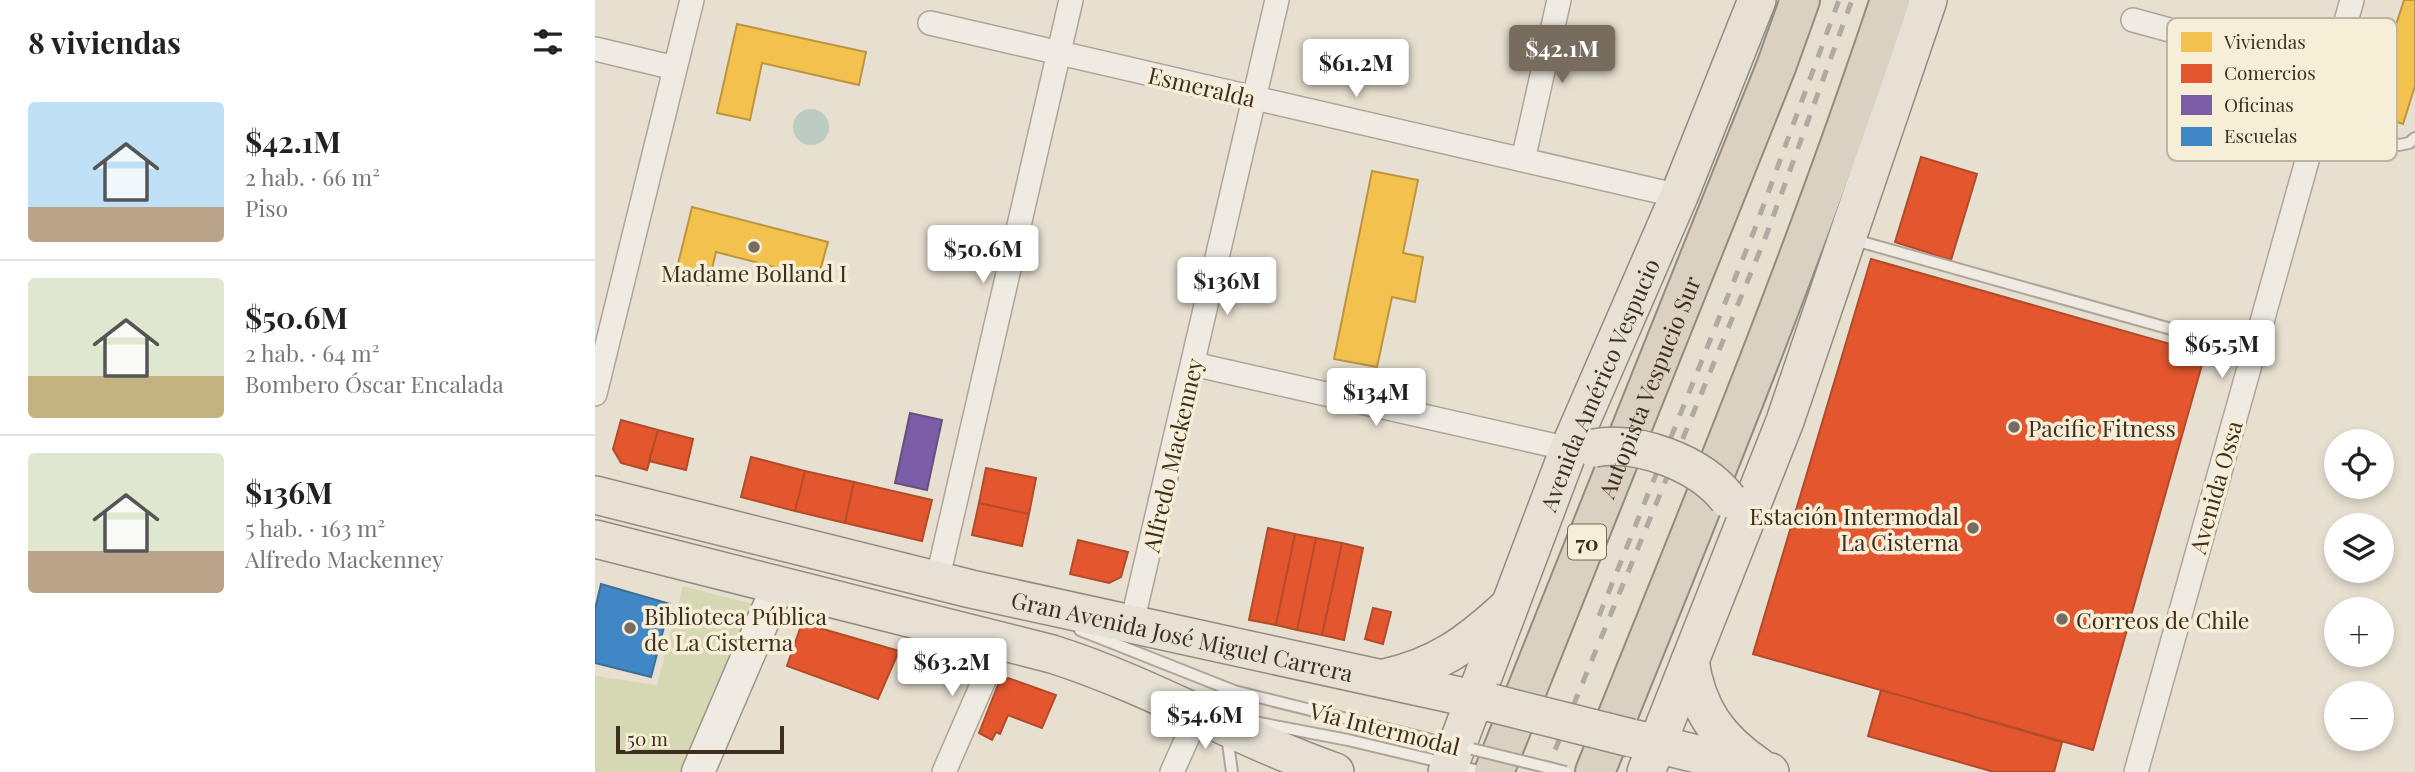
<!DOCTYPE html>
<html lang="es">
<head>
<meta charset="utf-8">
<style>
  body { margin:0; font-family:"Playfair Display",serif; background:#f6f6f6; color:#222; height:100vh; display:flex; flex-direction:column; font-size:26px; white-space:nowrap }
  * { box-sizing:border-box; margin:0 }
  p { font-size:23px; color:#767676 }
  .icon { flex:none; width:38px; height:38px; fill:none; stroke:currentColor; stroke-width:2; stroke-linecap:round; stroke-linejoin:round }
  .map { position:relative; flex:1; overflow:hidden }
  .sheet { display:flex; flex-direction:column; background:#fff; width:595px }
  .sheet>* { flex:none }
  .controls { position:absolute; left:1729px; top:429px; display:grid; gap:14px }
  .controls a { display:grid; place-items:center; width:70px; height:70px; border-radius:50%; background:#fff; box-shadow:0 4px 10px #0003; font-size:35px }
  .scale { position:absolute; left:21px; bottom:18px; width:168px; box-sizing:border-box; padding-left:7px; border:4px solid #3d2e20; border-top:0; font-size:19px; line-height:24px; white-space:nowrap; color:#3d2e20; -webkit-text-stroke:5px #f7eed8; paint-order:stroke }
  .price { position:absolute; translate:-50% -60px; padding:0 16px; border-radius:7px; background:#fff; color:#222; font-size:23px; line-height:46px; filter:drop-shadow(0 2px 4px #0008) }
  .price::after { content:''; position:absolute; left:50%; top:42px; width:21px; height:16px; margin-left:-10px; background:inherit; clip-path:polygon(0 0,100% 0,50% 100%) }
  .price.selected { background:#786c5e; color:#fff }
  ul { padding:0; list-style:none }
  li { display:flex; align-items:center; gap:21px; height:175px; padding:0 28px }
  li+li { border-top:2px solid #e0e0e0 }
  li span { display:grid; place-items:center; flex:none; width:196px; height:140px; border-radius:7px; color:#555 }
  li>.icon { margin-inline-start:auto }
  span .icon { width:84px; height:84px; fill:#fffc; stroke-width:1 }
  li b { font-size:30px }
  h2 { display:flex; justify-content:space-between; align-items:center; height:84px; padding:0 28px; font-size:30px }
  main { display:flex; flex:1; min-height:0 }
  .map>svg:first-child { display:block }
  .green { fill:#d6d7b3 }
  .water { fill:#bcccc2 }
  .homes { fill:#f2c14e; stroke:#bc9540; stroke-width:2 }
  .shops { fill:#e4572e; stroke:#b24b2a; stroke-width:2 }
  .offices { fill:#7b5ea7; stroke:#68507e; stroke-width:2 }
  .schools { fill:#3f88c5; stroke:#3e6d94; stroke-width:2 }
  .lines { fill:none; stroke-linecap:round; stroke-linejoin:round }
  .lane-casing { stroke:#ada599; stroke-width:14 }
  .street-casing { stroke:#ada599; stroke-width:26 }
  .secondary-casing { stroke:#9c958a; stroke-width:35 }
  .primary-casing { stroke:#928b80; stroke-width:40 }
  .highway-casing { stroke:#928b80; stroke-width:42 }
  .lane { stroke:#efebe3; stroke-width:10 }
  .street { stroke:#efebe3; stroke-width:23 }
  .secondary { stroke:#efebe3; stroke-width:32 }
  .primary { stroke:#e6e1d4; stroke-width:37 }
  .highway { stroke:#dad1c2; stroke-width:38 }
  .rail { stroke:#afaaa2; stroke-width:5; stroke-dasharray:12 12; stroke-linecap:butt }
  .lane-bridge-casing { stroke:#ada599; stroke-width:14; stroke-linecap:butt }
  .primary-bridge-casing { stroke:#928b80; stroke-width:40; stroke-linecap:butt }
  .lane-bridge { stroke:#efebe3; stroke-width:10 }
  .primary-bridge { stroke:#e6e1d4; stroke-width:37 }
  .poi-dot { fill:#786c5e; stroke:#f7eed8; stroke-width:2.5 }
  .labels { text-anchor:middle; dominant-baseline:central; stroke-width:7; stroke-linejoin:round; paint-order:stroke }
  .shield { fill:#f7eed8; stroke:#756857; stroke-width:2 }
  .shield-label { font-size:21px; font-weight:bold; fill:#3d2e20 }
  .street-label { font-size:23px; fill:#3d2e20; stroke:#f7eed8 }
  .poi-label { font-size:23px; fill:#3d2e20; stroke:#f7eed8; text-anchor:start }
  .key { fill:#f7eed8; stroke:#bfb4a1; stroke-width:2 }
  .key-label { font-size:19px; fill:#3d2e20 }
</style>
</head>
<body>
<main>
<section class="sheet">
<h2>8 viviendas<svg class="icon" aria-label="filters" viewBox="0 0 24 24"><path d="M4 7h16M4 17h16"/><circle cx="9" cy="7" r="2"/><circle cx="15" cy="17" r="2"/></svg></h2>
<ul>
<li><span style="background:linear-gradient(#bfe0f5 75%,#b9a48a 0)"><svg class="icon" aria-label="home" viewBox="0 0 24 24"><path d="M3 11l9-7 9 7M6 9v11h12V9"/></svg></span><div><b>$42.1M</b><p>2 hab. · 66 m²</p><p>Piso</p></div></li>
<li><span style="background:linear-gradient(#dfe7d0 70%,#c2b280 0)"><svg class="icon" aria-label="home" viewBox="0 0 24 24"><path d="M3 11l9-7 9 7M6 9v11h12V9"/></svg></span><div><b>$50.6M</b><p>2 hab. · 64 m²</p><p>Bombero Óscar Encalada</p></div></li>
<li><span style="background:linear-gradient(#dfe7d0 70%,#b9a48a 0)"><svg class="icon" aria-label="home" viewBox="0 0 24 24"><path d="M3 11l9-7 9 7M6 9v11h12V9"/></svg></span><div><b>$136M</b><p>5 hab. · 163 m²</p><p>Alfredo Mackenney</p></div></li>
</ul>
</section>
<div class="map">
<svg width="1820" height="772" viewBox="0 0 1820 772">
  <rect width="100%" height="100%" fill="#e7e0d1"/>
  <path class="green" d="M88,586L161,605L90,772H0V676L62,685Z"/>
  <path class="water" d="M198 127a18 18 0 1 1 36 0a18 18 0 1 1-36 0Z"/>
  <path class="homes" d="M1809,0H1820V86L1808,124L1773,112Z
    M142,24L271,52L264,85L167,63L155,120L122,113Z
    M777,171L823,180L808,253L828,257L820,302L797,297L782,367L739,359Z
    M97,207L233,242L223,278L121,252L113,285L80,276Z"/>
  <path class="shops" d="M1326,157L1382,174L1356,260L1300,242Z
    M1276,259L1610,354L1498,750L1158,654Z
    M26,420L63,430L52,470L26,463L18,449Z
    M63,430L98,439L91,470L54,461Z
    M156,457L210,471L200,511L146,497Z
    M391,468L441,478L434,514L384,503Z
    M210,471L259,482L250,523L200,511Z
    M259,482L337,500L327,541L250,523Z
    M384,503L434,514L427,546L377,535Z
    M673,528L700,534L681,625L654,620Z
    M700,534L721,538L702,630L681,625Z
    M721,538L747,543L727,635L702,630Z
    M483,540L533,552L526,577L514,583L475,574Z
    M747,543L768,548L749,640L727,635Z
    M778,608L796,612L788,644L770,639Z
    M207,623L304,651L283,699L192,666Z
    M413,678L461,695L447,728L413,715L405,734L401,732L397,740L384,733L403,685Z
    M1286,690L1467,742L1459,772H1399L1273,736Z"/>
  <path class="offices" d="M315,413L347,420L332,490L300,483Z"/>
  <path class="schools" d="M6,584L75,604L56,677L0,663V609Z"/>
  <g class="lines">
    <g class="lane-casing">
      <path id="lane" d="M1722,122L1804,145L1814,143L1820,138
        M1256,239L1658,352
        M485,630L639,691L857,745
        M654,721L753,740L888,772
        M632,736L637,772"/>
    </g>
    <g class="street-casing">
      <path id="street" d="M1538,20L1736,74
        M335,23L1084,196
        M0,49L80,68
        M928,160L964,0
        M598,364L974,449
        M0,394L97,0
        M342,581L476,0
        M537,623L682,0
        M349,772L406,641
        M577,772L603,714
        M1541,772L1757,0"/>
    </g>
    <g class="secondary-casing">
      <path id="secondary" d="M103,772L183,586"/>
    </g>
    <g class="primary-casing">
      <g id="primary">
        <path id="s1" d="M0,495L376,589L897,703"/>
        <path d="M0,539L457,654C555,685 643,738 740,772"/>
        <path d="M1095,661C1102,709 1123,739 1163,766"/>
        <path d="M789,678C842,667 874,643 913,607"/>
        <path d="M1041,739L1175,772"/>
        <path id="s2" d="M852,772L974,449L1084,196L1162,0"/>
        <path d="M1051,772L1190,421L1333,0"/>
      </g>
    </g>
    <g class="highway-casing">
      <g id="highway">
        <path id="s3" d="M899,772L1181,67L1205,0"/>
        <path d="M1000,772C1103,516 1208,262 1295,0"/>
      </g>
    </g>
    <use href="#lane" class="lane"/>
    <use href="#street" class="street"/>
    <use href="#secondary" class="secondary"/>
    <use href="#primary" class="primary"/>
    <use href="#highway" class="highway"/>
    <path class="rail" d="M1004,616L1159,231L1244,0
      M951,772L1171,236L1257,0"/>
    <g class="lane-bridge-casing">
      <path id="lane-bridge" d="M877,749L971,772"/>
    </g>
    <g class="primary-bridge-casing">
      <path id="primary-bridge" d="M999,448C1043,440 1105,463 1133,499
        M897,703L1036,738"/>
    </g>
    <use href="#lane-bridge" class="lane-bridge"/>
    <use href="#primary-bridge" class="primary-bridge"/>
  </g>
  <g class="poi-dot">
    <circle cx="159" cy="247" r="7"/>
    <circle cx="1419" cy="427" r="7"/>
    <circle cx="1378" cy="528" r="7"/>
    <circle cx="1467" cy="619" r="7"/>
    <circle cx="35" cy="628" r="7"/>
  </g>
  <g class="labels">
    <rect class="shield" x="973" y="524.5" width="38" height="35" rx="5"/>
    <g class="shield-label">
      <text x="992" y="542">70</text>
    </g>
    <g class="street-label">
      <text transform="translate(607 86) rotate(13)">Esmeralda</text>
      <text stroke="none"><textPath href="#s2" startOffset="416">Avenida Américo Vespucio</textPath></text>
      <text stroke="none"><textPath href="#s3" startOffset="415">Autopista Vespucio Sur</textPath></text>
      <text transform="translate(577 455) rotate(-77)">Alfredo Mackenney</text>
      <text transform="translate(1620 487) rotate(-74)">Avenida Ossa</text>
      <text stroke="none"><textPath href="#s1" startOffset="604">Gran Avenida José Miguel Carrera</textPath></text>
      <text transform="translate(790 728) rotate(14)">Vía Intermodal</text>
    </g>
    <g class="poi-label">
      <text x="159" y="272" text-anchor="middle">Madame Bolland I</text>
      <text x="1433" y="427">Pacific Fitness</text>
      <text x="1364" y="515" text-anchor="end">Estación Intermodal<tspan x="1364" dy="26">La Cisterna</tspan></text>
      <text x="49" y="615">Biblioteca Pública<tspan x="49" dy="26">de La Cisterna</tspan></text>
      <text x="1481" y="619">Correos de Chile</text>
    </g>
  </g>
  <rect x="1572" y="18" width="230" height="143" rx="10" class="key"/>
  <rect x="1586" y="32" width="31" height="20" fill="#f2c14e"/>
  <rect x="1586" y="64" width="31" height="19" fill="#e4572e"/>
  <rect x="1586" y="95" width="31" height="20" fill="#7b5ea7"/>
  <rect x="1586" y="127" width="31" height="19" fill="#3f88c5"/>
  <g class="key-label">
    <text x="1629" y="49">Viviendas</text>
    <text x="1629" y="80">Comercios</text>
    <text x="1629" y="112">Oficinas</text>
    <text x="1629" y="143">Escuelas</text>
  </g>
</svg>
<div class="controls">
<a><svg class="icon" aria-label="locate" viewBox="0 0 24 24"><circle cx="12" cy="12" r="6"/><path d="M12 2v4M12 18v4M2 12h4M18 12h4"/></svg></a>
<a><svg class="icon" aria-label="layers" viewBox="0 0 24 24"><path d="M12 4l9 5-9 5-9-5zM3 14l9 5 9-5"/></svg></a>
<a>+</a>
<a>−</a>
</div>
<div class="scale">50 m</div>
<b class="price selected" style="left:967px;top:85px">$42.1M</b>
<b class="price" style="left:761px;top:99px">$61.2M</b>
<b class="price" style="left:388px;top:285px">$50.6M</b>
<b class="price" style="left:632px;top:317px">$136M</b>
<b class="price" style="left:1627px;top:380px">$65.5M</b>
<b class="price" style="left:781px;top:428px">$134M</b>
<b class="price" style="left:357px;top:698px">$63.2M</b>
<b class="price" style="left:610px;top:751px">$54.6M</b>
</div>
</main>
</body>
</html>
